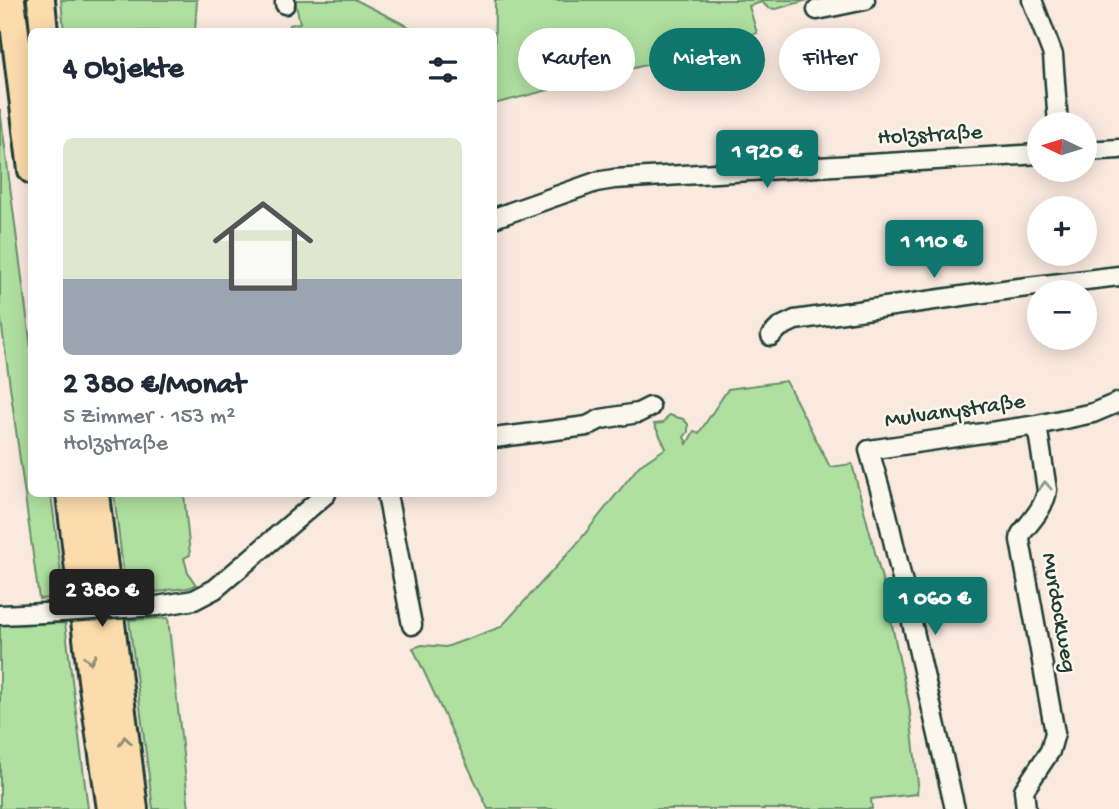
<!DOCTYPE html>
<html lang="de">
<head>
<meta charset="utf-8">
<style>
  body { margin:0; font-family:"Gochi Hand",sans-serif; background:#f2f2f3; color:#1f2937; height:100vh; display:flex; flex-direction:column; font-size:26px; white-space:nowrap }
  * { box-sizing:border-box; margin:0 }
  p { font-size:23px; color:#747a83 }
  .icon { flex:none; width:38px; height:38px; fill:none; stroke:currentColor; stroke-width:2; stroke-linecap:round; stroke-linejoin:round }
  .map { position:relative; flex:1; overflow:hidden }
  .sheet { position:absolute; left:28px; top:28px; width:469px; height:469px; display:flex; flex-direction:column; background:#fff; border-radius:10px; box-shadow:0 4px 18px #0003 }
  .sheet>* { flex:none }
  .hud { position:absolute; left:518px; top:28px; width:495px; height:63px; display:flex; gap:14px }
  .needle { width:46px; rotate:274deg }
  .tools { position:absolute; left:1027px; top:112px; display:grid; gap:14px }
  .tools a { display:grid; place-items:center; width:70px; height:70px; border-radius:50%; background:#fff; box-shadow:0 4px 18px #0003; font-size:35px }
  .price { position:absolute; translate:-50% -60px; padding:0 16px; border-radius:7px; background:#0f766e; color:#fff; font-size:23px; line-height:46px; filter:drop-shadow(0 2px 4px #0008) }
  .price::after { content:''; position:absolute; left:50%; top:42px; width:21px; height:16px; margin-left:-10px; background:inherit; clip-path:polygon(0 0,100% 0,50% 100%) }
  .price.active { background:#222; color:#fff }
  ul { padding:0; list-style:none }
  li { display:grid; align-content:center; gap:14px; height:371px; padding:0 35px }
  li span { display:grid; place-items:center; height:217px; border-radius:10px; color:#555 }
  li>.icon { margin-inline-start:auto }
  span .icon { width:126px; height:126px; fill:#fffc; stroke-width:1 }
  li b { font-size:30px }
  h2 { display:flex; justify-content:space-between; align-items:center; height:84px; padding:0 35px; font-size:30px }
  .tag { padding:0 24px; border-radius:32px; background:#fff; box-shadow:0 4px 18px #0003; font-size:24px; line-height:63px }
  .tag.active { background:#0f766e; color:#fff }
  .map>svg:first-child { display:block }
  .green { fill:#afe0a0; stroke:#678e6a; stroke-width:2 }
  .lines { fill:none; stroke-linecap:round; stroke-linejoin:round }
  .minor-casing { stroke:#1f3d34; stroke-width:23 }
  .highway-casing { stroke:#1f3d34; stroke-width:32 }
  .minor { stroke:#fbf7ec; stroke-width:18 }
  .highway { stroke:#fcdcac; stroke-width:26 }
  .minor-bridge-casing { stroke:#1f3d34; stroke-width:23; stroke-linecap:butt }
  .minor-bridge { stroke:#fbf7ec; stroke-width:18 }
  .oneway { stroke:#8d9a90 }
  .oneway2 { stroke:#8e8c70 }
  .labels { text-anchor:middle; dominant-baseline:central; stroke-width:5; stroke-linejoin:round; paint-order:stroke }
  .street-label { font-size:23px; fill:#1f3d34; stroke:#fbf7ec }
</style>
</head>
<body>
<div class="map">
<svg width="1119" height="809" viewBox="0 0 1119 809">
  <rect width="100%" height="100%" fill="#fae9df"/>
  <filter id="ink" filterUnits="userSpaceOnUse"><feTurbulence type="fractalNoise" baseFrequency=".0143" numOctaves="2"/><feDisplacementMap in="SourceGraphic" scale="14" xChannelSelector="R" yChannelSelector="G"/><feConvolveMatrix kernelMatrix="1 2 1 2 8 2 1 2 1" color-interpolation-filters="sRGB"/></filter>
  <g filter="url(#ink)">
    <path class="green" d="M61,0H197L195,31H64Z
      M295,0H356L415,30L438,31H289V25L300,23Z
      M495,0H808L776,9L768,8L762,2L749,6L757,33L665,60L494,104Z
      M0,109L31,348L32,494H51L64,597L39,599L0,313Z
      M786,381L830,467L852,464L883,583L909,705L918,784L917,794L871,799L872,809H488L413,648L422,645L446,647L501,627L575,546L639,466L666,448L654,424L663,423L669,415L683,419L688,424V432L684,437L687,444L694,431L699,433L728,389Z
      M114,494H184L190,555L184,558L188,573L196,585L188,588L167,590V591L126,594Z
      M168,618L189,809H153L129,620Z
      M65,623L88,809H0V625Z"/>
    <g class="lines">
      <g class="minor-casing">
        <path id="minor" d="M285,0V4
          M1032,0L1053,55L1058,124
          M817,10L865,0
          M1085,151L1119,149
          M494,218L596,182L614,179L1040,154
          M771,336L780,327L795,320L1011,289L1119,276
          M494,438L587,426L601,419L638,413L650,407
          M387,494L412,625
          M157,606L194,600L215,589L326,494
          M0,615L44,613
          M955,809L887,514L869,450L1037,425L1093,413L1119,402
          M1026,809L1024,790L1050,751L1055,733L1020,540L1021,534C1031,521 1045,507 1047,490L1037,425"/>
      </g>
      <g class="highway-casing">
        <path id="highway" d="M11,0L32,170
          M41,0L44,32
          M70,494L92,680L111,809
          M95,494L134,809"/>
      </g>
      <use href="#minor" class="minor"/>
      <use href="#highway" class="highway"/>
      <g class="minor-bridge-casing">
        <path id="minor-bridge" d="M44,613L157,606"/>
      </g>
      <use href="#minor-bridge" class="minor-bridge"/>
    </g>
    <defs><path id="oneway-chevron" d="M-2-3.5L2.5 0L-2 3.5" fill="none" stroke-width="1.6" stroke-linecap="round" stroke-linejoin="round" transform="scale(1.75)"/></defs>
    <use class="oneway" href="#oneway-chevron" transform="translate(1045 486) rotate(-93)"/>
    <g class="oneway2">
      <use href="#oneway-chevron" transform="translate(90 659) rotate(83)"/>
      <use href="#oneway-chevron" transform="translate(125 741) rotate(-97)"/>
    </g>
  </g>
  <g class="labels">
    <g class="street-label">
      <text transform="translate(930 136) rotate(-3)">Holzstraße</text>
      <text transform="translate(955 412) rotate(-8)">Mulvanystraße</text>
      <text transform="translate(1058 613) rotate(80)">Murdockweg</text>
    </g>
  </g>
</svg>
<div class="tools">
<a><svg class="needle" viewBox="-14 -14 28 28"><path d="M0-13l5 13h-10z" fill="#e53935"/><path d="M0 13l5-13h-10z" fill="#747a83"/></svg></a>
<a>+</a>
<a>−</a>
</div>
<b class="price" style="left:767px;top:190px">1 920 €</b>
<b class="price" style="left:934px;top:280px">1 110 €</b>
<b class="price active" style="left:102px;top:629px">2 380 €</b>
<b class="price" style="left:935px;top:637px">1 060 €</b>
<div class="hud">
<a class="tag">Kaufen</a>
<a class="tag active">Mieten</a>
<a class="tag">Filter</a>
</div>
<section class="sheet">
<h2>4 Objekte<svg class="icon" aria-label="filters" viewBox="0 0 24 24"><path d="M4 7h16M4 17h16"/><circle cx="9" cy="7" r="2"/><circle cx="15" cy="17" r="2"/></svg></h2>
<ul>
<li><span style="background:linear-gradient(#dfe7d0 65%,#9aa5b1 0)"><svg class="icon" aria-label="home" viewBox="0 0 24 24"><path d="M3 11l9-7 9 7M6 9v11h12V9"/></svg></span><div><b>2 380 €/Monat</b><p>5 Zimmer · 153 m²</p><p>Holzstraße</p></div></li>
</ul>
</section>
</div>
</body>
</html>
